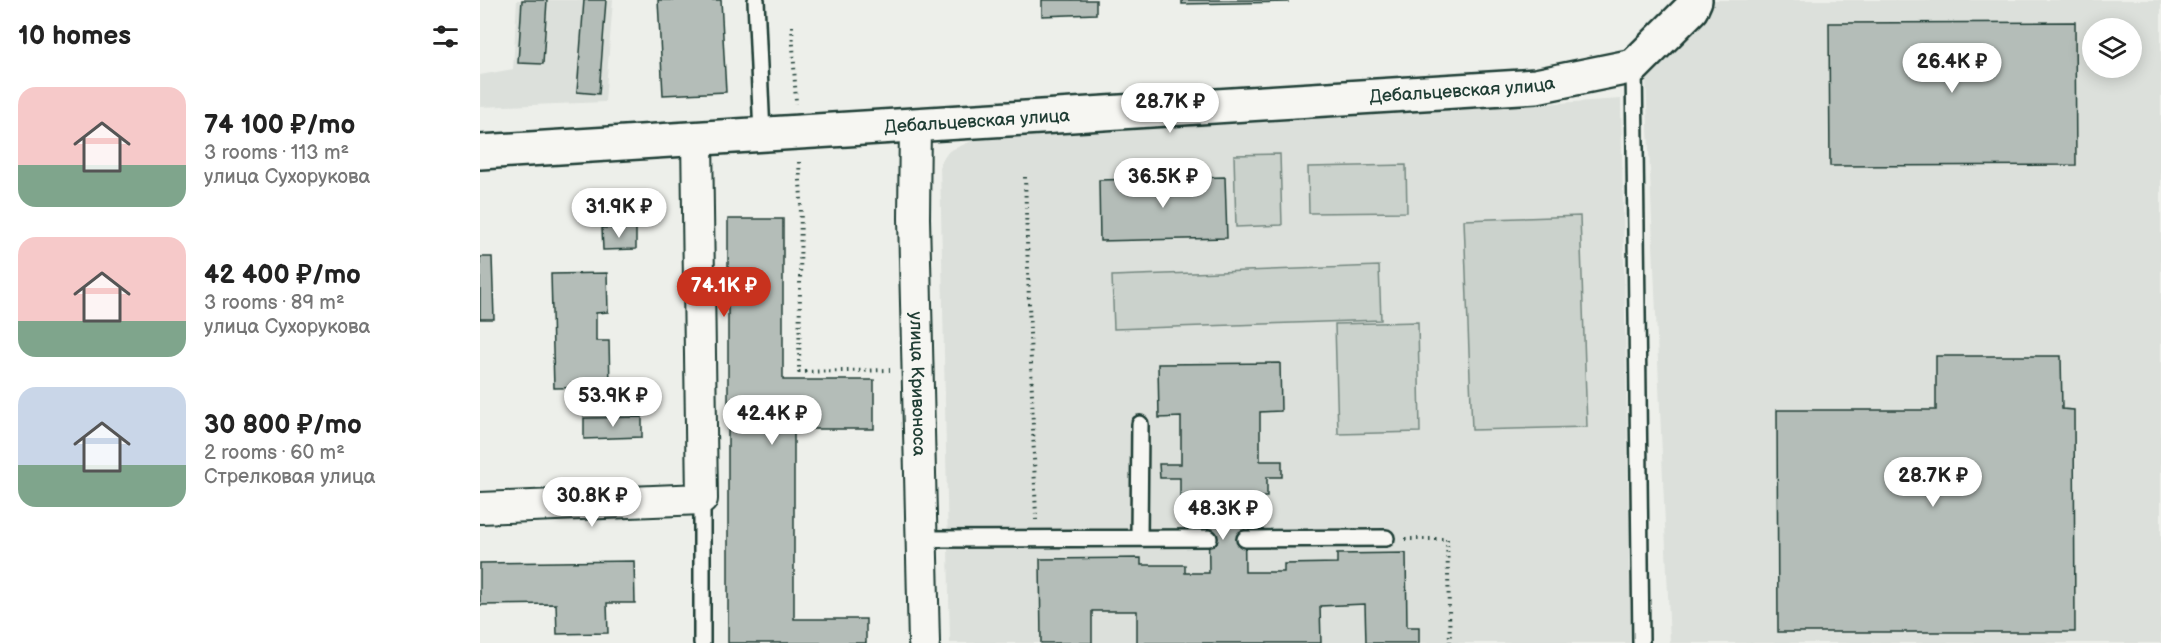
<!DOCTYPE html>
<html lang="en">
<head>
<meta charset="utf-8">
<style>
  body { margin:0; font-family:"Balsamiq Sans",sans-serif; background:#f6f6f6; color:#222; height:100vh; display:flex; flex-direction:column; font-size:22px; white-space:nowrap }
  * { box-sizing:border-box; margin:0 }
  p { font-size:20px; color:#767676 }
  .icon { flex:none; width:33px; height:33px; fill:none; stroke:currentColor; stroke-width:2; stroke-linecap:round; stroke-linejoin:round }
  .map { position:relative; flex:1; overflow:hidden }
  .sheet { display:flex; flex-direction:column; background:#fff; width:480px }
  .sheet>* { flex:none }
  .tools { position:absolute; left:1602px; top:18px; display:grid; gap:12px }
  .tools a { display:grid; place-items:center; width:60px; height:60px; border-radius:50%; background:#fff; box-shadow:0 3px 15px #0003; font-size:30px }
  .price { position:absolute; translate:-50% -51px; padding:0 14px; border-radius:21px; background:#fff; color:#222; font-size:20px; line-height:39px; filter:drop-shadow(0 2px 3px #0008) }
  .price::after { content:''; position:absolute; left:50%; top:36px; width:18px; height:14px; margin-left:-9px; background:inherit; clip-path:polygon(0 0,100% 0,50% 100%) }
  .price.active { background:#c8321e; color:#fff }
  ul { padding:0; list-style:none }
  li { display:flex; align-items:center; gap:18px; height:150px; padding:0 18px }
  li span { display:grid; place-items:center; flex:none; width:168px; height:120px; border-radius:18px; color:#555 }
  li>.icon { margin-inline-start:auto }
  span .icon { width:72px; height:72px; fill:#fffc; stroke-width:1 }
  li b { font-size:26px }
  h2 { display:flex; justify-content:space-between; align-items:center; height:72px; padding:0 18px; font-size:26px }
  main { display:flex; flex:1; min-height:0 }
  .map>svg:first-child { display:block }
  .built { fill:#dce0db; fill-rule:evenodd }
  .green { fill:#cbd2cc; stroke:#758880; stroke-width:1.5 }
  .building { fill:#b4bdb8; stroke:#1f3d34; stroke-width:1.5 }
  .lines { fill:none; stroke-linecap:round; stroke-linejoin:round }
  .service-casing { stroke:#1f3d34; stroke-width:20 }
  .minor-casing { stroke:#1f3d34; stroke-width:34 }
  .tertiary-casing { stroke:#1f3d34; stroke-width:38 }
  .path { stroke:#1f3d34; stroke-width:4; stroke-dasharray:1.5 4.5; stroke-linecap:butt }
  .service { stroke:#f6f6f2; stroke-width:15 }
  .minor { stroke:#f6f6f2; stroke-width:30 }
  .tertiary { stroke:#f6f6f2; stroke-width:33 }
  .labels { text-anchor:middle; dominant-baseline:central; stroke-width:5; stroke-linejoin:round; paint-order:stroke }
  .street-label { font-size:18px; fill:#1f3d34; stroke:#f6f6f2 }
</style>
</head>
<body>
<main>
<section class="sheet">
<h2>10 homes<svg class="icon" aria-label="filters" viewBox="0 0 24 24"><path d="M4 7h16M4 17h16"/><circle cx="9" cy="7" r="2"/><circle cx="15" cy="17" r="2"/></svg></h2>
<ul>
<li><span style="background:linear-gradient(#f6c9c9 65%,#7fa58c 0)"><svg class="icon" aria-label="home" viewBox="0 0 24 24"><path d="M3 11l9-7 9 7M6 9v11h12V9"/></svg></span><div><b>74 100 ₽/mo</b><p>3 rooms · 113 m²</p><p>улица Сухорукова</p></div></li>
<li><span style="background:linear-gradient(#f6c9c9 70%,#7fa58c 0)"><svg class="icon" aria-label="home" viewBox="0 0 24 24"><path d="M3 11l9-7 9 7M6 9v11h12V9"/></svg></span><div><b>42 400 ₽/mo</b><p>3 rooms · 89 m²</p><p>улица Сухорукова</p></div></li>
<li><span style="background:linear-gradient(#c9d6e8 65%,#7fa58c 0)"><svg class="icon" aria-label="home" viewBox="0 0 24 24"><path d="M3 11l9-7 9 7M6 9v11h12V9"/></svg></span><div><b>30 800 ₽/mo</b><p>2 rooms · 60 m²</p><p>Стрелковая улица</p></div></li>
</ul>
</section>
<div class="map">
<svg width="1681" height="643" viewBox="0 0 1681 643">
  <rect width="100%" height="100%" fill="#edefea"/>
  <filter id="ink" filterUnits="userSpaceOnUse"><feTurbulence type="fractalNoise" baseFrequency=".0167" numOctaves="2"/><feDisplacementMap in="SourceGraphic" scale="12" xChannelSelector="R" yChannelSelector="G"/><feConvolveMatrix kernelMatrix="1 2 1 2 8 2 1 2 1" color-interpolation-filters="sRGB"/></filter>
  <g filter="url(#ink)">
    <path class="built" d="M37,0H133L125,102L0,107V75L33,69Z
      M1215,0H1681V643H1190L1166,80ZM1612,28H1652V68H1612Z
      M1141,99L1151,643H470L460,163L469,151L494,140Z"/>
    <path class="green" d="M800,154L802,225L756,227L754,155Z
      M926,165L927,212L829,213L828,167Z
      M1100,216L1107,427L992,430L984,220Z
      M899,266L901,320L634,329L632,276Z
      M938,322L940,432L858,434L855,324Z"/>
    <path class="building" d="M42,0H67L63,64L38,63Z
      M104,0H126L119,94L97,92Z
      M178,0H241L246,92L183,95Z
      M562,0H616V14L562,16Z
      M702,0H808V2L702,4Z
      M1595,22L1596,165L1350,166L1349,23Z
      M745,177L747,238L620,241L619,180Z
      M248,219H303V380H394V429H314V619H386V643H248Z
      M122,228H156V249L123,250Z
      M0,257H12L14,319H0Z
      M127,273L128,312L116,313V341H129L130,387L74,388L71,274Z
      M1456,356H1581L1582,409L1594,410L1595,632H1298L1297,410H1456Z
      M800,363L801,411L780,412V461H802V477H787V497H764L765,572H804V564L857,563V554L926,553L927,627H939V643H886L885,604L840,606L841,643H657V611H612V643H561L560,559L661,558V565H705V573H729L728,498L700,499V478H680L679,464H701V417L679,418L678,364Z
      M162,417V437L104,439V418Z
      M154,561L155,603H127L128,633L77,634L76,604L0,605V563Z"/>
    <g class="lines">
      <g class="service-casing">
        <path id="service" d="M276,0L282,134
          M1154,66L1161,643
          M659,538L660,424
          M441,539L729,538
          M765,539L906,538
          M222,643V499"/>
      </g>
      <g class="minor-casing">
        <g id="minor">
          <path id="s1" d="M435,124L434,218L444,643"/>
          <path d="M0,508L222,499L217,138"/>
        </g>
      </g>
      <g class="tertiary-casing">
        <g id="tertiary">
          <path id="s2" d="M0,152L1056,86L1154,66L1211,9L1215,0"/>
        </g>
      </g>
      <path class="path" d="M312,26L316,104
        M319,162L321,200L319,372L410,370
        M545,177L556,520
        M925,539H967L970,643"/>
      <use href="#service" class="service"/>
      <use href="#minor" class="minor"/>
      <use href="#tertiary" class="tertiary"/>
    </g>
  </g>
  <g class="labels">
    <g class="street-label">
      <text stroke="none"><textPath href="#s2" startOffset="984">Дебальцевская улица</textPath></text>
      <text stroke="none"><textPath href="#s2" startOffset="498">Дебальцевская улица</textPath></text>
      <text stroke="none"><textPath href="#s1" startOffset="260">улица Кривоноса</textPath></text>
    </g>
  </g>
</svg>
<div class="tools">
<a><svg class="icon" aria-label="layers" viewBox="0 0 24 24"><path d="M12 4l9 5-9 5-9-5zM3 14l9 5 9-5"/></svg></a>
</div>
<b class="price" style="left:1472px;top:94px">26.4K ₽</b>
<b class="price" style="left:690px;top:134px">28.7K ₽</b>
<b class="price" style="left:683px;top:209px">36.5K ₽</b>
<b class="price" style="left:139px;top:239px">31.9K ₽</b>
<b class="price active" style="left:244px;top:318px">74.1K ₽</b>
<b class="price" style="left:133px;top:428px">53.9K ₽</b>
<b class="price" style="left:292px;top:446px">42.4K ₽</b>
<b class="price" style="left:1453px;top:508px">28.7K ₽</b>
<b class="price" style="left:112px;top:528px">30.8K ₽</b>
<b class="price" style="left:743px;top:541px">48.3K ₽</b>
</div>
</main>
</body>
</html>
